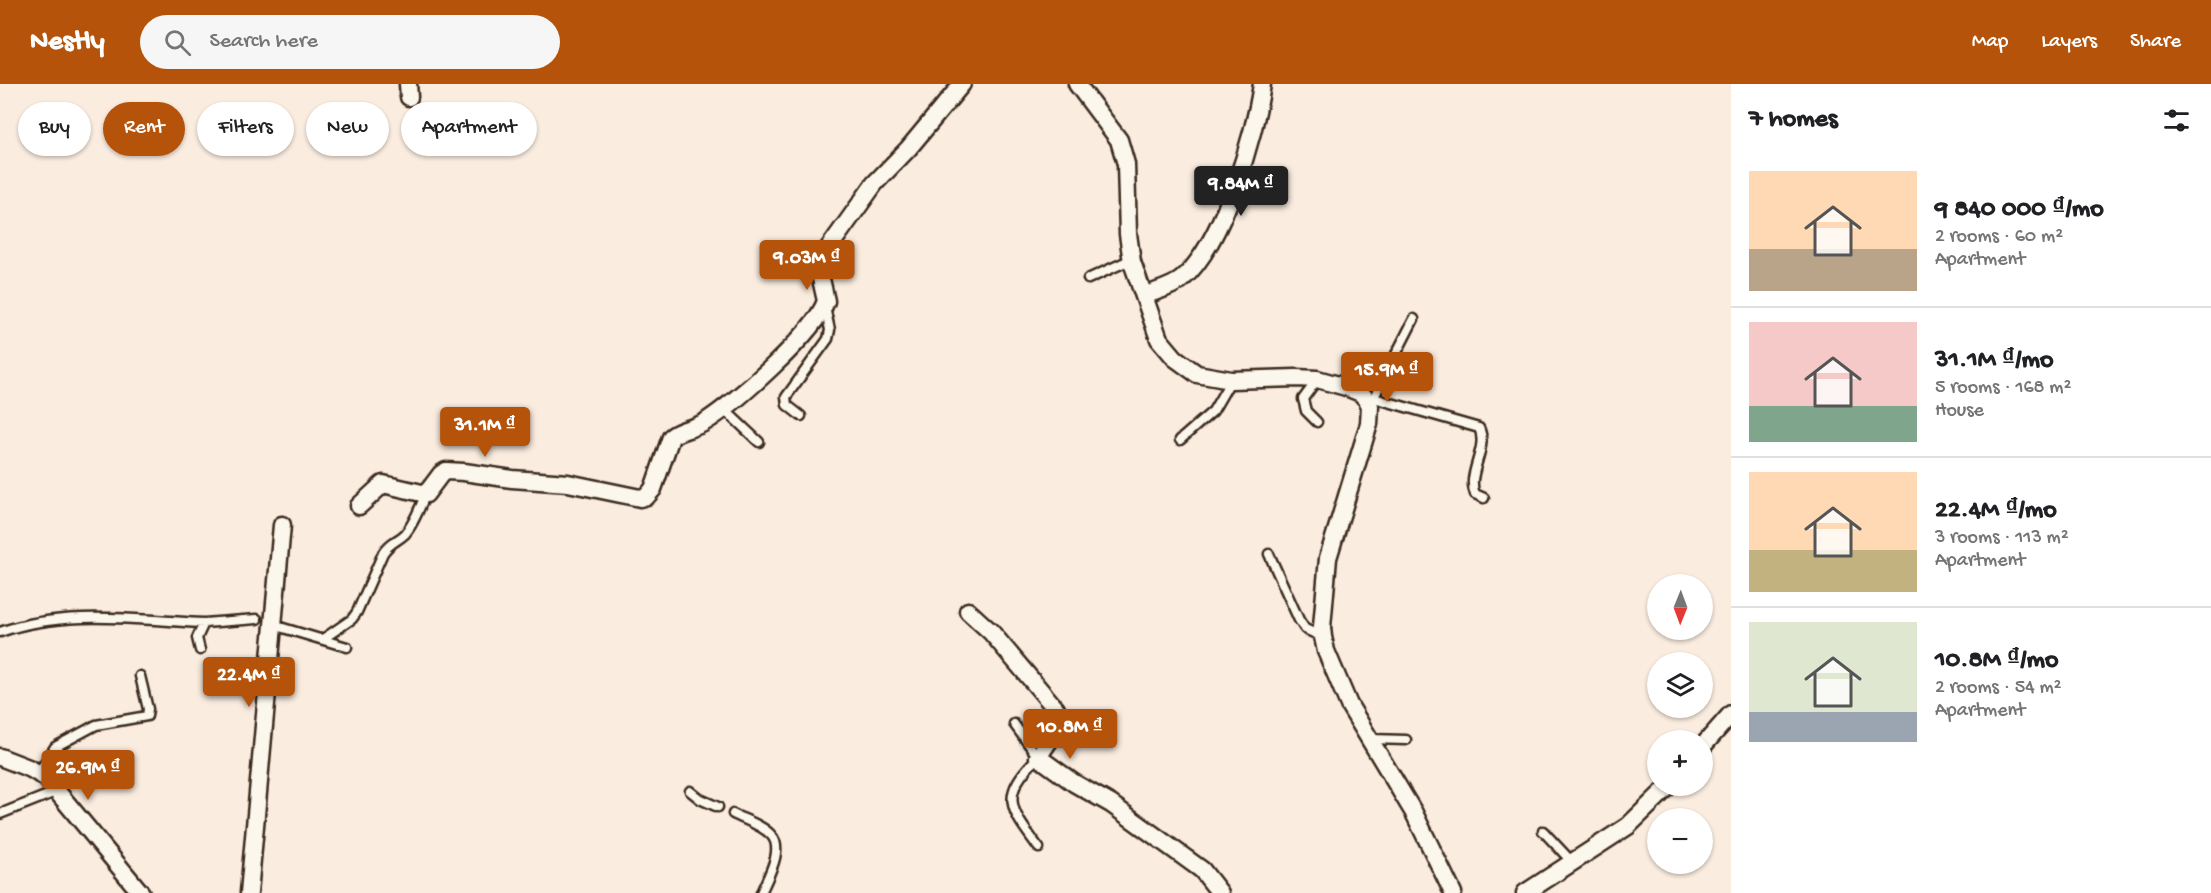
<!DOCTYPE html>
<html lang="en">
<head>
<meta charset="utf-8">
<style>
  body { margin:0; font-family:"Gochi Hand",sans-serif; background:#f6f6f6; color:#202124; height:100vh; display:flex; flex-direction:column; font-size:22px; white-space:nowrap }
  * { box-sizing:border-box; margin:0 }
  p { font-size:20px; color:#757577 }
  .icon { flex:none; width:33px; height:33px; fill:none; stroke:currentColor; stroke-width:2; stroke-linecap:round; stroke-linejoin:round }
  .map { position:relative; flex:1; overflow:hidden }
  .drawer { display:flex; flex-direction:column; background:#fff; width:480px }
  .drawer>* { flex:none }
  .hud { position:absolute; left:18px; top:18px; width:570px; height:54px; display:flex; gap:12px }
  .needle { width:39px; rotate:181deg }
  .buttons { position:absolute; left:1647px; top:490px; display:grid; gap:12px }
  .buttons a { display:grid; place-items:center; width:66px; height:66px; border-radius:50%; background:#fff; box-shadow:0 2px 4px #0004; font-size:30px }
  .price { position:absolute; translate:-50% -51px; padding:0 14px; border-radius:6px; background:#b45309; color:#fff; font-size:20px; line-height:39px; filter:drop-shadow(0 2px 3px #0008) }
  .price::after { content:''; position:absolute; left:50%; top:36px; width:18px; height:14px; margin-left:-9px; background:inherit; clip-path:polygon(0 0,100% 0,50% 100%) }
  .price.on { background:#222; color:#fff }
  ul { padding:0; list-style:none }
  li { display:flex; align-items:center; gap:18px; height:150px; padding:0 18px }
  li+li { border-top:2px solid #e0e0e0 }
  li span { display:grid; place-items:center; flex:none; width:168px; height:120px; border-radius:0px; color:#555 }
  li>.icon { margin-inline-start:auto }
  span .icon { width:72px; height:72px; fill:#fffc; stroke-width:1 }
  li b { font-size:26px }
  h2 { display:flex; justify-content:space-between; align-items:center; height:72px; padding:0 18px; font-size:26px }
  .tag { padding:0 21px; border-radius:27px; background:#fff; box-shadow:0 2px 4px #0004; font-size:21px; line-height:54px }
  .tag.on { background:#b45309; color:#fff }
  header { display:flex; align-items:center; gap:36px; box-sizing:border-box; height:84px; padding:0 30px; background:#b45309; color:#fff }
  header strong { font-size:28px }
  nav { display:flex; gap:33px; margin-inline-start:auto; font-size:21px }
  .search { width:420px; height:54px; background:#f6f6f6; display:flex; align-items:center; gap:15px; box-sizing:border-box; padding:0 21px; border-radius:33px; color:#757577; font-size:22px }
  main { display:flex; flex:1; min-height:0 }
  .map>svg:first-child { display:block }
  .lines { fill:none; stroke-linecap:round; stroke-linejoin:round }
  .lane-casing { stroke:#3b2a1e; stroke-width:13 }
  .street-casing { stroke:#3b2a1e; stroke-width:21 }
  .lane { stroke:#fbf7ec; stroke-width:8 }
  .street { stroke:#fbf7ec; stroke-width:16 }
</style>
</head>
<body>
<header>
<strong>Nestly</strong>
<div class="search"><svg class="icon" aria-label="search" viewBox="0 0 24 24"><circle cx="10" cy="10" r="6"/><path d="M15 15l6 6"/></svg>Search here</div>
<nav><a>Map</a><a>Layers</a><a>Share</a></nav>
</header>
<main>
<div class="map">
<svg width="1731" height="809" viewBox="0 0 1731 809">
  <rect width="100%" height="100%" fill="#faecdf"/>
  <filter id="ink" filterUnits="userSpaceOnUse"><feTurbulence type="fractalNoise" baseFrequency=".0167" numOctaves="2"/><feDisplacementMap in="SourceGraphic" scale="12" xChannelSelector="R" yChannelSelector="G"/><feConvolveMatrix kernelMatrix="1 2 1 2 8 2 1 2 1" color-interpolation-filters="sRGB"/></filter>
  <g filter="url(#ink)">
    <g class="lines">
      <g class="lane-casing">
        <path id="lane" d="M1088,195L1132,175
          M1317,296L1303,315L1306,327L1317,338
          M1374,314L1479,344C1489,364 1466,390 1475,410L1484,414
          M1371,319L1414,235
          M723,324L759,358
          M801,332L787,321L786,313L828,255L830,246L825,223
          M1180,356L1213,327L1231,296
          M1269,470L1299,536L1305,545L1323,553
          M273,541L347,563
          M0,548C65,525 137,536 204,539
          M323,555L352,535L357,528L383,469C391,457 397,458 405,450C414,440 420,422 426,410
          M200,566L197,554L204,539L257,535
          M1014,640L1038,673C999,712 1009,724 1039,764
          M1370,655L1406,656
          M38,689L55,663L96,641L147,632L148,625L140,592
          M690,707L700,715L718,723
          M0,730L58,707
          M733,730C745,736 762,741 771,751C785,765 767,794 761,809
          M1543,747L1572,778"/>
      </g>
      <g class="street-casing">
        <path id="street" d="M408,0L409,13
          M1077,0L1119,56L1126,80L1128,150L1132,178L1159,255L1175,274L1197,290L1231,296L1296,294L1317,295L1346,303L1361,309L1367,316L1370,322L1369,340L1328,474L1322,543L1323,553L1326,567L1349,621L1414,729L1453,809
          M1144,212C1156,207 1173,203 1182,195C1222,161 1255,52 1262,0
          M359,422L383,400L426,410L441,390L446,387L464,388L512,395L568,399L640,414L647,412L653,405L671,353C680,345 694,345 705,338C734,320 815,249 826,217L819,186L823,172L875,99L908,65L962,0
          M968,527L991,548L1056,625L1058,644L1038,673L1074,699L1111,720L1202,786L1220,809
          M1702,663L1731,630
          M0,673L31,685L46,694L141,809
          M249,809L282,441
          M1525,809L1628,742L1669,702"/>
      </g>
      <use href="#lane" class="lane"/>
      <use href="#street" class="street"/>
    </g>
  </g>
</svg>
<div class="buttons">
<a><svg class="needle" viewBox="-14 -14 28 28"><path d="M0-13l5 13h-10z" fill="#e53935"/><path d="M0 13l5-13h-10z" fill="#757577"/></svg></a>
<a><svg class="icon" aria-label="layers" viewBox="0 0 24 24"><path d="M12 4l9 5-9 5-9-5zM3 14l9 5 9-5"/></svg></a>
<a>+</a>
<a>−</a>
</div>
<b class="price on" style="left:1241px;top:133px">9.84M ₫</b>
<b class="price" style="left:807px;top:207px">9.03M ₫</b>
<b class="price" style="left:1387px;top:319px">15.9M ₫</b>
<b class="price" style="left:485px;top:374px">31.1M ₫</b>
<b class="price" style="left:249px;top:624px">22.4M ₫</b>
<b class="price" style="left:1070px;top:676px">10.8M ₫</b>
<b class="price" style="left:88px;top:717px">26.9M ₫</b>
<div class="hud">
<a class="tag">Buy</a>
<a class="tag on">Rent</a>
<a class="tag">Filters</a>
<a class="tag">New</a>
<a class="tag">Apartment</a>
</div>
</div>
<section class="drawer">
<h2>7 homes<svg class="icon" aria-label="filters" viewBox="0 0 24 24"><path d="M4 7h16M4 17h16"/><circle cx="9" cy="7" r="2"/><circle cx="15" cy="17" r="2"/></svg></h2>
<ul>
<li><span style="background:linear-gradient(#ffd9b3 65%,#b9a48a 0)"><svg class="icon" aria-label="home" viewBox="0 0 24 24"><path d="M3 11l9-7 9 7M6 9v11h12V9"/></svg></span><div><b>9 840 000 ₫/mo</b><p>2 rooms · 60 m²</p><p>Apartment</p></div></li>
<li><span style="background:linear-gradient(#f6c9c9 70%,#7fa58c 0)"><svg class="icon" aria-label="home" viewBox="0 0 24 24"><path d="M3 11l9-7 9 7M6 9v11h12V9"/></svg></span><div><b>31.1M ₫/mo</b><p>5 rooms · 168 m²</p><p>House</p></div></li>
<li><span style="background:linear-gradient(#ffd9b3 65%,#c2b280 0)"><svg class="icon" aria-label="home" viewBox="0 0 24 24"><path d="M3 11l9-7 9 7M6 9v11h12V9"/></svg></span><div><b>22.4M ₫/mo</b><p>3 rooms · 113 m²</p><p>Apartment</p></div></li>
<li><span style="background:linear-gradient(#dfe7d0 75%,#9aa5b1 0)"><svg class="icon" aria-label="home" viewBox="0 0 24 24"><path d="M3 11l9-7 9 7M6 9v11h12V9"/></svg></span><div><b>10.8M ₫/mo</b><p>2 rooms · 54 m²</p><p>Apartment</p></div></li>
</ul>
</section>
</main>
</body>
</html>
